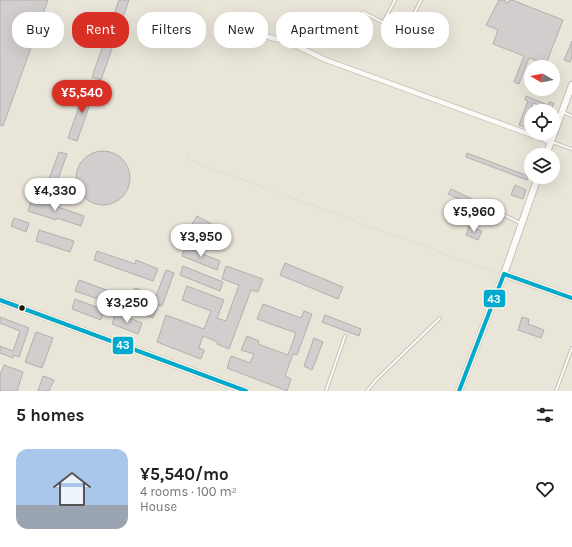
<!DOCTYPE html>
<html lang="en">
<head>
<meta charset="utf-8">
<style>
  body { margin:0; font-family:Karla,sans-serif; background:#f6f6f6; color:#222; height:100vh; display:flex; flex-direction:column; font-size:15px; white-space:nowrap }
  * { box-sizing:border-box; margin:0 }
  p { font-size:13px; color:#767676 }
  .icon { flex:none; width:22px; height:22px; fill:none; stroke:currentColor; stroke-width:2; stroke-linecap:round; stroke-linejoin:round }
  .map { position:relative; height:391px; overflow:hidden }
  .drawer { display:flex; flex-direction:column; background:#fff; flex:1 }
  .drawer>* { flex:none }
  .hud { position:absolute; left:12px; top:12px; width:548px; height:36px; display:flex; gap:8px }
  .needle { width:26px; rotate:279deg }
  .tools { position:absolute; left:524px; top:60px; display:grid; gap:8px }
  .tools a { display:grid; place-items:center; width:36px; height:36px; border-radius:50%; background:#fff; box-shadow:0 4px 16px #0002; font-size:20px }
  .price { position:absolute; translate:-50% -34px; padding:0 9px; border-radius:14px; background:#fff; color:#222; font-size:13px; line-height:26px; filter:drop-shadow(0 1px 2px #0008) }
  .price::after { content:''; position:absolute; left:50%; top:24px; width:12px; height:9px; margin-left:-6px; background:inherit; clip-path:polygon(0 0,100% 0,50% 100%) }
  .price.active { background:#d93025; color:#fff }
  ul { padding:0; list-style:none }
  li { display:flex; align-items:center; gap:12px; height:100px; padding:0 16px }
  li span { display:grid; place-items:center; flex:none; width:112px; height:80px; border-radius:12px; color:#555 }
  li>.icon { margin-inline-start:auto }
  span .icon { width:48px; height:48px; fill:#fffc; stroke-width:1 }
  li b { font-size:17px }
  h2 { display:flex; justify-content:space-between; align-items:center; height:48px; padding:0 16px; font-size:17px }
  .chip { padding:0 14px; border-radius:16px; background:#fff; box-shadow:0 4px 16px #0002; font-size:14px; line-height:36px }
  .chip.active { background:#d93025; color:#fff }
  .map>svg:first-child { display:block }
  .building { fill:#d1cecd; stroke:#b2b0ae }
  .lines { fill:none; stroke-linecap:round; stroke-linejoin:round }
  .lane-casing { stroke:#c6c2b9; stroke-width:4 }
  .street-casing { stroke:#c6c2b9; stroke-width:6 }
  .secondary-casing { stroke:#c6c2b9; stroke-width:8 }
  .path { stroke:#d5d3cf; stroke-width:1; stroke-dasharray:2 2; stroke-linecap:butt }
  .lane { stroke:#fcfbf9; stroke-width:2 }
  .street { stroke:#fcfbf9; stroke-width:4.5 }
  .secondary { stroke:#fcfbf9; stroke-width:6 }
  .bus-1-casing { stroke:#fef5e3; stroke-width:7 }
  .bus-1 { stroke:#00a9ce; stroke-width:4 }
  .bus-dot { fill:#1b170f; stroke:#fef5e3; stroke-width:1.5 }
  .line-badge { stroke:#fef5e3; stroke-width:1.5 }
  .badge-label { font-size:11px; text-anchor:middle; font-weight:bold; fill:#fff }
</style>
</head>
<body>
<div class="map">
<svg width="572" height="391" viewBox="0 0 572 391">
  <rect width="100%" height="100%" fill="#eae5d9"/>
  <path class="building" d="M0,0H48L3,126L0,125Z
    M119,0H129L101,80L92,77Z
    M499,0H504L508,3L510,0H512L563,20L546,64L529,58L519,84L514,82L524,56L493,44L498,30L486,25Z
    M572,41V56L570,62L564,60Z
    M86,87L95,90L77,141L68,138Z
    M526,96L548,105L549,102L554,103L551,111H546L547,108L533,103L524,127L519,125L528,101L525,100Z
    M76 178a27 27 0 1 1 54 0a27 27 0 1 1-54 0Z
    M59,152L67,154L57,182L49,179Z
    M467,153L528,176L527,180L466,157Z
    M515,185L526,190L523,199L511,195Z
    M451,189L474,200L471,205L448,194Z
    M32,198L84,216L81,226L57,218L56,220L28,211Z
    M197,216L230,234L225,245L191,226Z
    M14,218L29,223L26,232L11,226Z
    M469,226L482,231L478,240L466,235Z
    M39,230L74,241L70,252L36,241Z
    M185,247L220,261L217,270L182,256Z
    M97,251L135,264L136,260L158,269L153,281L94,260Z
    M285,263L343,287L338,299L280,275Z
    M183,266L223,282L220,291L180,275Z
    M226,266L263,279L258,292L251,290L229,349L217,344L218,342L203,336L199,348L204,350L201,359L157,342L166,315L204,329L211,311L182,300L187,286L224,300L217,318L226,321L239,285L222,279Z
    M166,270L174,273L162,306L158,305L153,318L75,291L79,280L131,299L135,288L156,296Z
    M75,299L104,310L101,320L72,309Z
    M263,304L301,318L304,311L312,314L297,355L293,354L285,376L291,379L287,391L227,368L231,356L250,363L254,354L241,350L247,336L259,341L258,344L288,355L296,333L257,319Z
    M116,313L142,323L138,334L112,324Z
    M325,315L361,329L359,336L322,322Z
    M0,317L29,328L19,357L14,355L13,358L0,353V346L13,351L20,331L0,323Z
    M522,317L529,319L528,324L544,330L541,338L518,330Z
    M36,332L53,338L42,368L25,362Z
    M314,338L323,342L312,370L304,366Z
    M4,365L23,372L17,391H0V375Z
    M43,376L54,380L49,391H38Z"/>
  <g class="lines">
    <g class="lane-casing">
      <path id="lane" d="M363,12L420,42
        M383,23L395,0
        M404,34L421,0
        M563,112L572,116
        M552,142L572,149
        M498,212L520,223
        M326,391L345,336
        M367,391L376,380L440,318
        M556,391L572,348"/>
    </g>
    <g class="street-casing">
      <path id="street" d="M237,29L288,42L326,60L551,142"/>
    </g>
    <g class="secondary-casing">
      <path id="secondary" d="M546,155L572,85
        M504,274L572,298
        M0,300L246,391
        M459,391L504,274L538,177"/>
    </g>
    <path class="path" d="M187,159L499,274"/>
    <use href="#lane" class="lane"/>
    <use href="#street" class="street"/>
    <use href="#secondary" class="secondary"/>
    <g class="bus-1-casing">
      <path id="bus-1" d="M0,300L246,391
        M459,391L504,274L572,298"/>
    </g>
    <use href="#bus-1" class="bus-1"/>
  </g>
  <circle class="bus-dot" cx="22" cy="308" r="3.5"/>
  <g class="line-badge">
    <rect x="483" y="289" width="23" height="19" rx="4" fill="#00a9ce"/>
    <rect x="112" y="336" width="22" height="19" rx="4" fill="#00a9ce"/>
  </g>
  <g class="badge-label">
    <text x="494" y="303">43</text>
    <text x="123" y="349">43</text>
  </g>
</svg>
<div class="tools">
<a><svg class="needle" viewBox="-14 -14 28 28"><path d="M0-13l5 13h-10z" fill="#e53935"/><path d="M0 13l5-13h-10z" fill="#767676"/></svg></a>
<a><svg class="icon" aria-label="locate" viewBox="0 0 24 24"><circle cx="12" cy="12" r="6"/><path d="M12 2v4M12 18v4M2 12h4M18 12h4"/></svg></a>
<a><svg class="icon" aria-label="layers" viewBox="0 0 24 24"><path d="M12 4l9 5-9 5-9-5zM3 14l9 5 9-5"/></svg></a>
</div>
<b class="price active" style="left:82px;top:114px">¥5,540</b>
<b class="price" style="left:55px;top:212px">¥4,330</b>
<b class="price" style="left:474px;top:233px">¥5,960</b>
<b class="price" style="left:201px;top:258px">¥3,950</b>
<b class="price" style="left:127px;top:324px">¥3,250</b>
<div class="hud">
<a class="chip">Buy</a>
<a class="chip active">Rent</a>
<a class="chip">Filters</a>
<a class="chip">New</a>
<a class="chip">Apartment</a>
<a class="chip">House</a>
</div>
</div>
<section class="drawer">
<h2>5 homes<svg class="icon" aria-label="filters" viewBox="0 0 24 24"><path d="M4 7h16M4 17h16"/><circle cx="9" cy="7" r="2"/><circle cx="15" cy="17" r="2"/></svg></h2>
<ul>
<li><span style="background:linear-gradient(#a9c7e8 70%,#9aa5b1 0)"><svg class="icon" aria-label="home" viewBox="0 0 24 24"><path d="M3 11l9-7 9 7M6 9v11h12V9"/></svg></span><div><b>¥5,540/mo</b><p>4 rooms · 100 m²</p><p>House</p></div><svg class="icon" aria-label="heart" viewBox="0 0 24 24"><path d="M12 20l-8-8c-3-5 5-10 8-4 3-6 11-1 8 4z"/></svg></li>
</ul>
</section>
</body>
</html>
